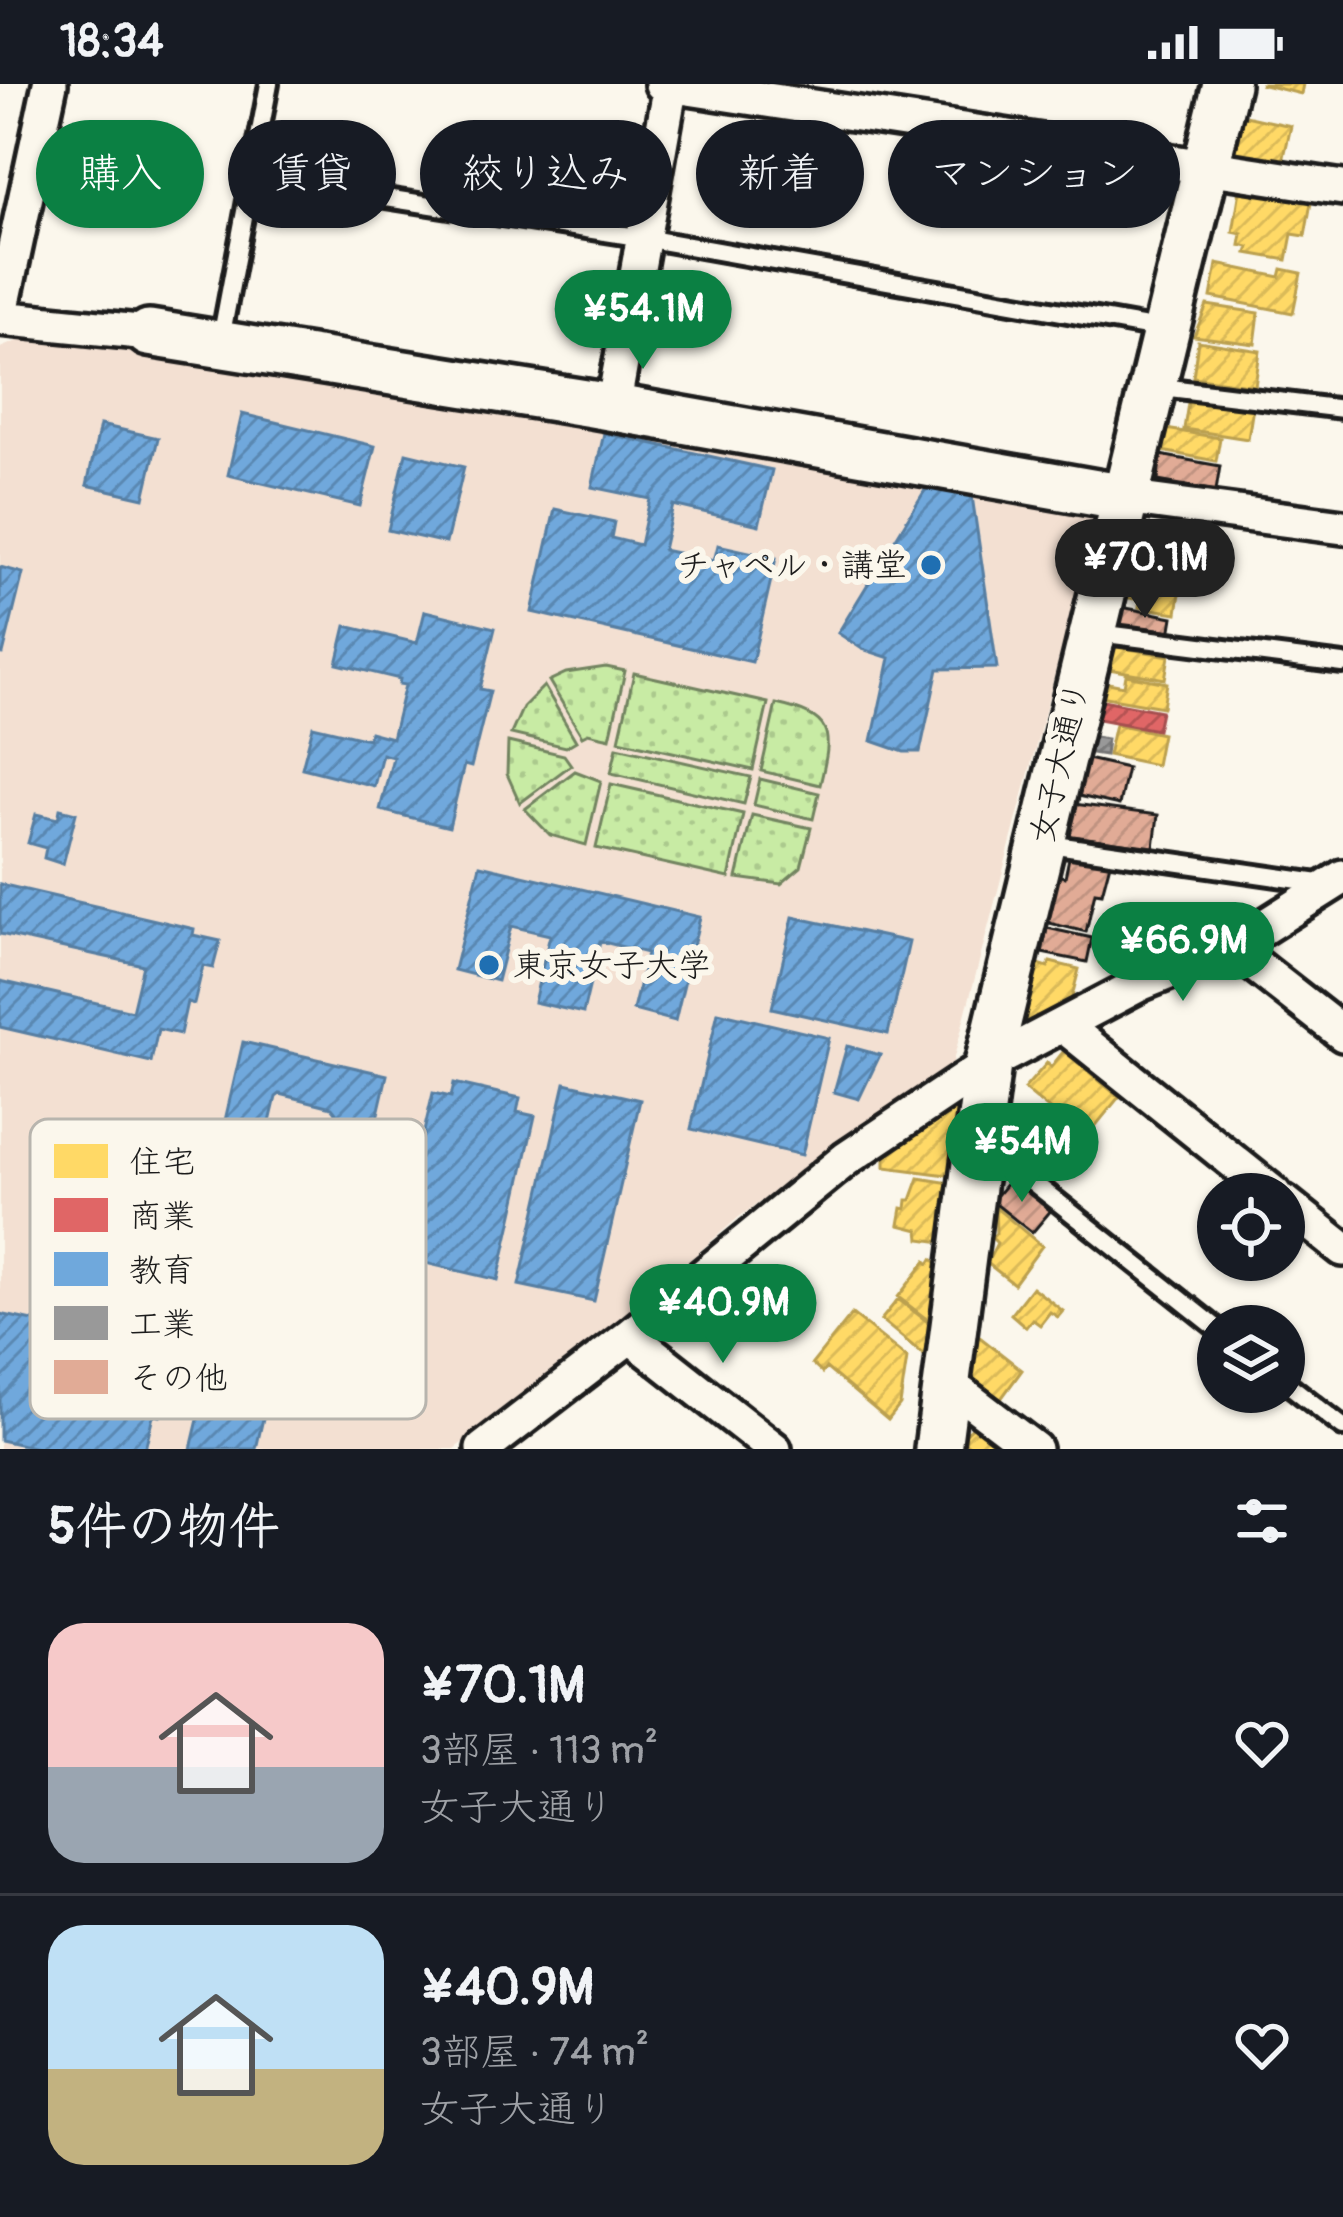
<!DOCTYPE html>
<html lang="ja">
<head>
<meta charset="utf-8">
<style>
  body { margin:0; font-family:Pangolin,"Klee One",sans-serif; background:#242831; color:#f1f3f6; height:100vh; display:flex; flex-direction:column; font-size:45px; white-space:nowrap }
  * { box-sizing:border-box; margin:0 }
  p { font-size:39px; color:#9ea1a6 }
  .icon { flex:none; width:66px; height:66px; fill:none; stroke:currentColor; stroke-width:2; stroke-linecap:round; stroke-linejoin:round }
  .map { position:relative; height:1365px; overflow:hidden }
  .panel { display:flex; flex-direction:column; background:#171b24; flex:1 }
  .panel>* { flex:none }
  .banner { position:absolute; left:36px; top:36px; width:1272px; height:108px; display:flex; gap:24px }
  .fabs { position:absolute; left:1197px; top:1089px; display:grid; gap:24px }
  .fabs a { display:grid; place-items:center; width:108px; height:108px; border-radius:50%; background:#171b24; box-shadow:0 3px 9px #0004; font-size:60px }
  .price { position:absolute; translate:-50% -102px; padding:0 27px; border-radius:42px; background:#0b8043; color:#fff; font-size:39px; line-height:78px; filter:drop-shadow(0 3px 6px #0008) }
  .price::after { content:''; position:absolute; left:50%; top:72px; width:36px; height:27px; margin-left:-18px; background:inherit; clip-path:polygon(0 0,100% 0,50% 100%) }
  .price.active { background:#222; color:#fff }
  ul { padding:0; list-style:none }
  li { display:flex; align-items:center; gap:36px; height:300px; padding:0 48px }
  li+li { border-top:3px solid #363941 }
  li span { display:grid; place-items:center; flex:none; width:336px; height:240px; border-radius:36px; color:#555 }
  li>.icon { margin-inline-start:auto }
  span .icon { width:144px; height:144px; fill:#fffc; stroke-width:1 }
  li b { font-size:51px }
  h2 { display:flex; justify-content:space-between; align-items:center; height:144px; padding:0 48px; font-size:51px }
  .chip { padding:0 42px; border-radius:54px; background:#171b24; box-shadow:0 3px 9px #0004; font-size:42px; line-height:108px }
  .chip.active { background:#0b8043; color:#fff }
  .status { display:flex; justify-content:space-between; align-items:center; height:84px; padding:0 60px; background:#171b24; direction:ltr }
  .status svg { height:33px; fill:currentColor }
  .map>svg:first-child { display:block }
  .built { fill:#f3e0d2 }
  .green { fill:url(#green-dots); stroke:#728460; stroke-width:3 }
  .homes { fill:url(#homes-hatch); stroke:#bba050; stroke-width:3 }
  .shops { fill:url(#shops-hatch); stroke:#a55050; stroke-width:3 }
  .schools { fill:url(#schools-hatch); stroke:#567ea2; stroke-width:3; fill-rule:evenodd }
  .industry { fill:url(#industry-hatch); stroke:#747474; stroke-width:3 }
  .building { fill:url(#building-hatch); stroke:#1c1c1c; stroke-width:3 }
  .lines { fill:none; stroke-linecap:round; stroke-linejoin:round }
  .lane-casing { stroke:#1c1c1c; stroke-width:26 }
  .street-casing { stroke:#1c1c1c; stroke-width:42 }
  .secondary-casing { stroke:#1c1c1c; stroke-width:54 }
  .lane { stroke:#fbf7ec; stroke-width:16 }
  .street { stroke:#fbf7ec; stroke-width:33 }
  .secondary { stroke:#fbf7ec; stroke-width:45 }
  .poi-dot { fill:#1f6fb2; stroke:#fbf7ec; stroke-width:4.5 }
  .labels { text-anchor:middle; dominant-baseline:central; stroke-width:12; stroke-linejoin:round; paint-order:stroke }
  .poi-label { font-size:33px; fill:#1c1c1c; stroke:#fbf7ec; text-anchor:end }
  .street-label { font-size:33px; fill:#1c1c1c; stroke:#fbf7ec }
  .key { fill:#fbf7ec; stroke:#b8b5ae; stroke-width:3 }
  .key-label { font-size:33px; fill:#1c1c1c }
</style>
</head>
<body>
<div class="status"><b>18:34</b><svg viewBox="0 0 49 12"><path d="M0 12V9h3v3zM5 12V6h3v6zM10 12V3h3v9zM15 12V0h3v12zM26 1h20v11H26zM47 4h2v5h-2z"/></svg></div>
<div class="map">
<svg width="1343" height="1365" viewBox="0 0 1343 1365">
  <defs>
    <pattern id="green-dots" width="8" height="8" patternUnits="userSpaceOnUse" patternTransform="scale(3)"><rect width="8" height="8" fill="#c8eba4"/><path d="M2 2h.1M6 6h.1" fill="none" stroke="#abc98d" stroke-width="1.8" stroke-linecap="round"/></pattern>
    <pattern id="homes-hatch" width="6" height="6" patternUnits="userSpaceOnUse" patternTransform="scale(3)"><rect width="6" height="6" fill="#ffd966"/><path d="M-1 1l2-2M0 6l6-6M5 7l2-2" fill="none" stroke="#daba58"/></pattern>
    <pattern id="shops-hatch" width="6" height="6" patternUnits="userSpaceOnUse" patternTransform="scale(3)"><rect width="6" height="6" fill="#e06666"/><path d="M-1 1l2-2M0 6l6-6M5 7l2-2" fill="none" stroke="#b55353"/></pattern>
    <pattern id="schools-hatch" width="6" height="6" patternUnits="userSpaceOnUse" patternTransform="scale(3)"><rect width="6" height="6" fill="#6fa8dc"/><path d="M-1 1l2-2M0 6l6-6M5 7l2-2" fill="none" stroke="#5a88b2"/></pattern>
    <pattern id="industry-hatch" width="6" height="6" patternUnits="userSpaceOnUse" patternTransform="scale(3)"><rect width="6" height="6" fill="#999"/><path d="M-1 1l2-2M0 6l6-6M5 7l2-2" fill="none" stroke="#7c7c7c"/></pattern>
    <pattern id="building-hatch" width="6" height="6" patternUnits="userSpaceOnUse" patternTransform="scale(3)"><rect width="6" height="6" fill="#e1ab96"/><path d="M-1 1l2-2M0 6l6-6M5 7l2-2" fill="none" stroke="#c09381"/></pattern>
  </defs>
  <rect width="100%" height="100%" fill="#fbf7ec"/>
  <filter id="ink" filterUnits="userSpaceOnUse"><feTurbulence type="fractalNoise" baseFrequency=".00833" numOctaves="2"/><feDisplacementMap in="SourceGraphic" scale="24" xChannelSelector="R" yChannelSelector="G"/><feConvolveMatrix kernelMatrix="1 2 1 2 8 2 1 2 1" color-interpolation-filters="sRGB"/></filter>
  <g filter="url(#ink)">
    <path class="built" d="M27,253L95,256L1098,426L952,981L739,1133L608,1247L454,1365H0V264Z"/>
    <path class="green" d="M606,583L625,587L610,654L588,649L582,652L549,597L566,589Z
      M634,589L768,619L753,686L619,656Z
      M544,602L576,657L566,663L511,650L523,623Z
      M776,620C834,633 833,647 820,701L761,687Z
      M508,658L564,671L571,681L520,719L507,690Z
      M617,663L751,693L744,720L611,689Z
      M575,687L601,697L586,761L550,751L525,725Z
      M760,695L819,709L813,735L754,721Z
      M611,700L743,730L729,794L596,764Z
      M752,731L811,744L801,783L781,800L737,794Z"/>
    <path class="homes" d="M1260,0H1303L1301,10Z
      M1241,31L1291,42L1281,86L1231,75Z
      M1241,100L1312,113L1305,152L1292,150L1287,176L1247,169L1249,163L1240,161L1242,150L1233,148Z
      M1217,180L1280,193L1282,185L1301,189L1293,229L1211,213Z
      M1207,221L1259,229L1255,260L1194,252Z
      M1198,257L1260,267L1255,302L1193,293Z
      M1189,313L1253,323L1248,355L1184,345Z
      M1166,345L1220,354L1216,377L1162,367Z
      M1126,500L1180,509L1177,529L1139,523L1140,516L1124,513Z
      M1113,562L1169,572L1165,595L1109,585Z
      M1126,591L1167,599L1163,623L1100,612L1103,598L1124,602Z
      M1115,640L1162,650L1156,681L1108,671Z
      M1050,878L1079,885L1068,928L1056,925L1053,936L1036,932L1032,947L1018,944L1035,879L1048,883Z
      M1064,967L1119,1013L1085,1055L1024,1005L1047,979L1051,983Z
      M943,1023L964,1026L955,1092L885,1083V1061L915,1039L929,1041L931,1030L942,1031Z
      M1031,1029L1080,1066L1053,1100L1012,1064L1016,1043Z
      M919,1094L950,1099L946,1121L951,1123L943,1158L920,1155L919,1146L899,1141L902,1124L906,1125L907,1116H911Z
      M995,1123L1042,1162L1014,1200L987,1179L997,1159L992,1154L996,1149Z
      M932,1175L942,1183L933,1240L898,1213L926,1177L929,1180Z
      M1032,1203L1063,1227L1058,1233L1050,1228L1040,1241L1032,1235L1026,1243L1011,1230Z
      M898,1215L933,1242L929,1275L881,1236Z
      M852,1230L907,1274L900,1321L888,1336L826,1284L822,1289L812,1280Z
      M977,1251L1022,1286L998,1319L967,1292Z
      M980,1336L1016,1365H973L960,1355Z"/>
    <path class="shops" d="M1097,615L1161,627L1157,646L1093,634Z"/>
    <path class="schools" d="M242,330L375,362L360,422L228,391Z
      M100,341L158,354L144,414L87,401Z
      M604,349L772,386L759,441L673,421L663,466L714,477L718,461L776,474L752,578L532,528L555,425L614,438L611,454L640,461L650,415L592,403Z
      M406,369L464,383L446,459L388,446Z
      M927,403L972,412L997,584L938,585L920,668H904L872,657L890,574L862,565L838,549Z
      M0,483L23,489L3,570L0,569Z
      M425,527L495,544L480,605L490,607L471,683L464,681L449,743L380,726L393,673L382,670L374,702L302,684L313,642L368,655L370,648L392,654L405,601L399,600L400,595L337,580L346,542L417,559Z
      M60,725L76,729L63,780L44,774L46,764L28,759L36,730L58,735Z
      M480,781L700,833L675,937L633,926L647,869L600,857L583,929L534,918L550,851L511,842L497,897L454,886Z
      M0,800L194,845L193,851L220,857L213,884L203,882L194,920L187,918L180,950L158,945L151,978L0,943V897L132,927L143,881L0,850Z
      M793,833L909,858L888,950L772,924Z
      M718,928L829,954L802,1071L691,1045Z
      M243,958L387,991L354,1134L210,1102ZM280,1010L332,1023L336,1028L323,1081L317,1085L266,1072L263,1068L276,1013Z
      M847,962L880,971L859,1015L834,1008Z
      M454,999L520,1014L517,1028L535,1032L498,1196L395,1172L433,1009L451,1013Z
      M565,999L640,1016L594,1217L519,1201Z
      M0,1230L104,1252L106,1241L146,1250L141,1271L172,1278L160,1332L153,1331L145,1365H42L0,1356Z
      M211,1281L272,1295L256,1365H191Z"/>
    <path class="industry" d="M1088,652L1107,655L1105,671L1085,668Z"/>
    <path class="building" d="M1160,371L1220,382L1216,407L1158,397Z
      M1136,466L1173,472L1168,500L1131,494Z
      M1121,523L1173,533L1170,551L1117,542Z
      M1087,675L1127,684L1119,721L1079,712Z
      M1074,720L1158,731L1154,763L1070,752Z
      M1070,769L1110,779L1102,809L1095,808L1086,848L1045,838L1056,791L1065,793Z
      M1047,844L1092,854L1087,878L1042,869Z
      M1013,1092L1053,1124L1032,1149L992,1117Z"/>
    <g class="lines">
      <g class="lane-casing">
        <path id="lane" d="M250,93L644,154L1164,246
          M220,260L269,0
          M1153,302L1343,325
          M1098,549L1343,580
          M1042,759L1326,800
          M981,1057L1218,1245
          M1284,1297L1343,1343"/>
      </g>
      <g class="street-casing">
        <path id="street" d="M662,0L1343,104
          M0,233L50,0
          M0,234L149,249
          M613,324L671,0
          M1125,414L1343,443
          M1232,863L1343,950
          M1063,941L1274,1110
          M1284,1118L1343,1165
          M630,1252L774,1365
          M946,1298L1034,1365
          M483,1365L630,1252L846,1075L988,980L1142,899L1232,863L1343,793"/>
      </g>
      <g class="secondary-casing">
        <path id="secondary" d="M149,249L592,320L1125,414
          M938,1365L988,980L1226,0"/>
      </g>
      <use href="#lane" class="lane"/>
      <use href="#street" class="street"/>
      <use href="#secondary" class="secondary"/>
    </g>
  </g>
  <g class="poi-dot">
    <circle cx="931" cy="481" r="12"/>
    <circle cx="489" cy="881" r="12"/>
  </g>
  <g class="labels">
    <g class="poi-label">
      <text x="907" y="481">チャペル・講堂</text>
      <text x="513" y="881" text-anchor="start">東京女子大学</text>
    </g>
    <g class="street-label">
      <text transform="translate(1060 678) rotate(-77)">女子大通り</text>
    </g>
  </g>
  <rect x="30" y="1035" width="396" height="300" rx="18" class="key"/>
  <rect x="54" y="1060" width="54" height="34" fill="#ffd966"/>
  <rect x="54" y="1114" width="54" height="34" fill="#e06666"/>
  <rect x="54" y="1168" width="54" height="34" fill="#6fa8dc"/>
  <rect x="54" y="1222" width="54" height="34" fill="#999"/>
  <rect x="54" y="1276" width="54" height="34" fill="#e1ab96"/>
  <g class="key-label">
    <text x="129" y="1089">住宅</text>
    <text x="129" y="1143">商業</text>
    <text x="129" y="1197">教育</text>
    <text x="129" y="1251">工業</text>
    <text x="129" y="1305">その他</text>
  </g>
</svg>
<div class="fabs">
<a><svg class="icon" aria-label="locate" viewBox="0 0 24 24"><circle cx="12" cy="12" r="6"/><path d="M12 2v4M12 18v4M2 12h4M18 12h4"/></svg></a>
<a><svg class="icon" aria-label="layers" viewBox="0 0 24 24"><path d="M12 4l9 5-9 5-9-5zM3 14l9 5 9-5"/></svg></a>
</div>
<b class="price" style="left:643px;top:288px">¥54.1M</b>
<b class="price active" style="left:1145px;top:537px">¥70.1M</b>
<b class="price" style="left:1183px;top:920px">¥66.9M</b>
<b class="price" style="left:1022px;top:1121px">¥54M</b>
<b class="price" style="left:723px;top:1282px">¥40.9M</b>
<div class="banner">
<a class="chip active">購入</a>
<a class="chip">賃貸</a>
<a class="chip">絞り込み</a>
<a class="chip">新着</a>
<a class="chip">マンション</a>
</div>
</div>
<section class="panel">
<h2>5件の物件<svg class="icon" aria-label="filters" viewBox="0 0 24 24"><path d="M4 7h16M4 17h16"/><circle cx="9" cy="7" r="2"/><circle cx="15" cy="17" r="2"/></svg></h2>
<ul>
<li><span style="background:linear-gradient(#f6c9c9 60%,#9aa5b1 0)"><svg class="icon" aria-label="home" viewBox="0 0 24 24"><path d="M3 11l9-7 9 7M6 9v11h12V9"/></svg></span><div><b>¥70.1M</b><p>3部屋 · 113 m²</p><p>女子大通り</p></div><svg class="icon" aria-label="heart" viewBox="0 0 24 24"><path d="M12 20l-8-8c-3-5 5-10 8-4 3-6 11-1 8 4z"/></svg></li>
<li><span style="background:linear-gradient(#bfe0f5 60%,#c2b280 0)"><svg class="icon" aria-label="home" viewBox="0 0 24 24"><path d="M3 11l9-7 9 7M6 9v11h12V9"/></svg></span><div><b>¥40.9M</b><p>3部屋 · 74 m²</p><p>女子大通り</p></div><svg class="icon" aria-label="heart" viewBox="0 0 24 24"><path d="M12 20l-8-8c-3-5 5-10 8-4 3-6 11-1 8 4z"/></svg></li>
</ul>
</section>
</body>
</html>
